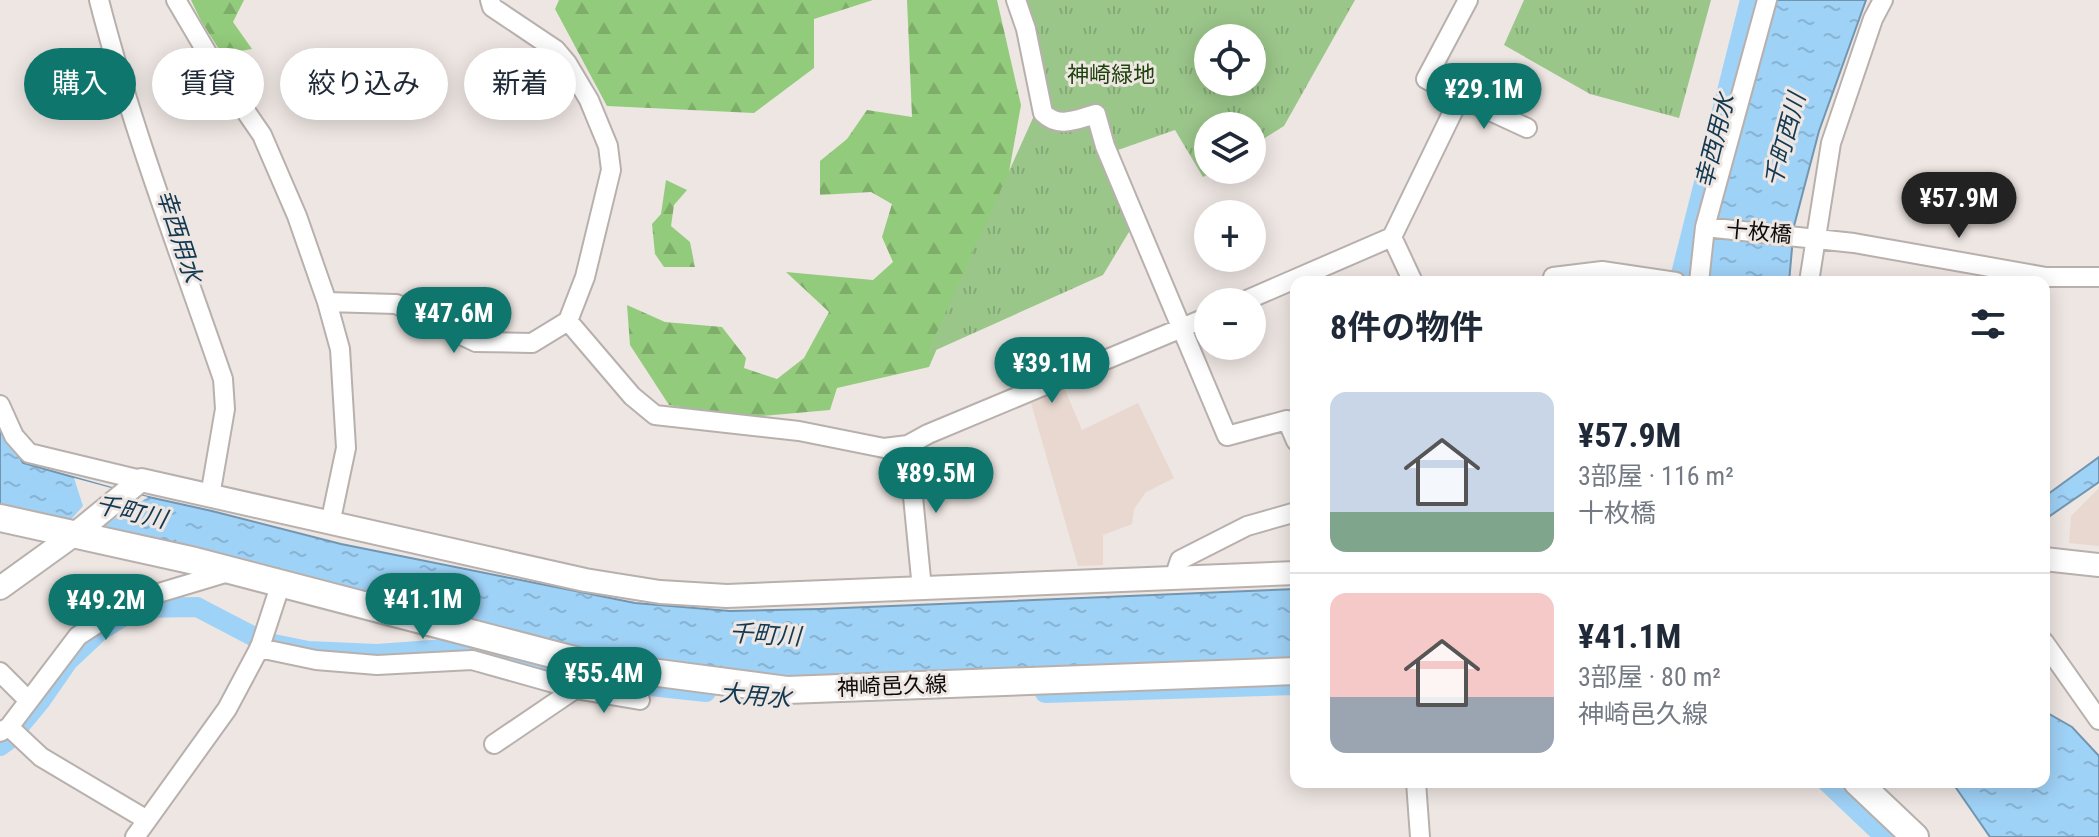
<!DOCTYPE html>
<html lang="ja">
<head>
<meta charset="utf-8">
<style>
  body { margin:0; font-family:"Roboto Condensed","Noto Sans JP",sans-serif; background:#f2f2f3; color:#1f2937; height:100vh; display:flex; flex-direction:column; font-size:30px; white-space:nowrap }
  * { box-sizing:border-box; margin:0 }
  p { font-size:26px; color:#747a83 }
  .icon { flex:none; width:44px; height:44px; fill:none; stroke:currentColor; stroke-width:2; stroke-linecap:round; stroke-linejoin:round }
  .map { position:relative; flex:1; overflow:hidden }
  .panel { position:absolute; left:1290px; top:276px; width:760px; height:512px; display:flex; flex-direction:column; background:#fff; border-radius:16px; box-shadow:0 4px 20px #0003 }
  .panel>* { flex:none }
  .banner { position:absolute; left:24px; top:48px; width:760px; height:72px; display:flex; gap:16px }
  .buttons { position:absolute; left:1194px; top:24px; display:grid; gap:16px }
  .buttons a { display:grid; place-items:center; width:72px; height:72px; border-radius:50%; background:#fff; box-shadow:0 4px 20px #0003; font-size:40px }
  .price { position:absolute; translate:-50% -68px; padding:0 18px; border-radius:28px; background:#0f766e; color:#fff; font-size:26px; line-height:52px; filter:drop-shadow(0 2px 4px #0008) }
  .price::after { content:''; position:absolute; left:50%; top:48px; width:24px; height:18px; margin-left:-12px; background:inherit; clip-path:polygon(0 0,100% 0,50% 100%) }
  .price.active { background:#222; color:#fff }
  ul { padding:0; list-style:none }
  li { display:flex; align-items:center; gap:24px; height:200px; padding:0 40px }
  li+li { border-top:2px solid #e0e1e3 }
  li span { display:grid; place-items:center; flex:none; width:224px; height:160px; border-radius:16px; color:#555 }
  li>.icon { margin-inline-start:auto }
  span .icon { width:96px; height:96px; fill:#fffc; stroke-width:1 }
  li b { font-size:34px }
  h2 { display:flex; justify-content:space-between; align-items:center; height:96px; padding:0 40px; font-size:34px }
  .chip { padding:0 28px; border-radius:36px; background:#fff; box-shadow:0 4px 20px #0003; font-size:28px; line-height:72px }
  .chip.active { background:#0f766e; color:#fff }
  .map>svg:first-child { display:block }
  .built { fill:#e8d8d0 }
  .forest { fill:url(#forest-firs) }
  .park { fill:url(#park-tufts); fill-rule:evenodd }
  .water { fill:url(#water-ripples); stroke:#7396b0; stroke-width:2 }
  .pier { fill:#eee6e2 }
  .lines { fill:none; stroke-linecap:round; stroke-linejoin:round }
  .canal { stroke:#9fd2f7; stroke-width:20 }
  .minor-casing { stroke:#b8b0ad; stroke-width:22 }
  .tertiary-casing { stroke:#b8b0ad; stroke-width:26 }
  .secondary-casing { stroke:#b8b0ad; stroke-width:30 }
  .minor { stroke:#fff; stroke-width:18 }
  .tertiary { stroke:#fff; stroke-width:22 }
  .secondary { stroke:#fff; stroke-width:26 }
  .labels { text-anchor:middle; dominant-baseline:central; stroke-width:6; stroke-linejoin:round; paint-order:stroke }
  .park-label { font-size:22px; fill:#1e420b; stroke:#eee6e2 }
  .street-label { font-size:22px; fill:#0d0b09; stroke:#eee6e2 }
  .water-label { font-size:24px; font-style:italic; fill:#123951; stroke:#eee6e2 }
</style>
</head>
<body>
<div class="map">
<svg width="2099" height="837" viewBox="0 0 2099 837">
  <defs>
    <pattern id="forest-firs" width="22" height="20" patternUnits="userSpaceOnUse" patternTransform="scale(2)"><rect width="22" height="20" fill="#92cb7b"/><path d="M5 1l3.5 6h-7zM16 11l3.5 6h-7z" fill="#7dad69"/></pattern>
    <pattern id="park-tufts" width="24" height="20" patternUnits="userSpaceOnUse" patternTransform="scale(2)"><rect width="24" height="20" fill="#9bc68a"/><path d="M3 7l-1-3M5 7V3M7 7l1-3M15 17l-1-3M17 17v-4M19 17l1-3" fill="none" stroke="#84a976"/></pattern>
    <pattern id="water-ripples" width="26" height="14" patternUnits="userSpaceOnUse" patternTransform="scale(2)"><rect width="26" height="14" fill="#9fd2f7"/><path d="M2 4q2-2 4 0t4 0M15 11q2-2 4 0t4 0" fill="none" stroke="#88b3d2"/></pattern>
  </defs>
  <rect width="100%" height="100%" fill="#eee6e2"/>
  <path class="built" d="M1063,385L1082,430L1138,403L1174,478L1146,492L1134,509L1132,524L1103,535V565L1078,566L1031,403Z
    M2099,488V546L2069,543L2071,516Z"/>
  <path class="forest" d="M191,0H244L233,22L252,49L222,54L201,21Z
    M559,0H873L814,19V68L754,113L607,106L555,9Z
    M907,0H997L1021,105L1006,189L929,367L837,388L830,410L740,418L669,405L630,345L627,305L665,322L722,327L746,358L744,368L777,379L804,358L829,312L786,272L873,280L893,262L882,237L892,204L871,192L820,195V161L847,139L867,110L912,117Z
    M666,180L687,190L674,205L671,226L690,242L695,267H664L655,254L652,224L661,214Z"/>
  <path class="park" d="M1014,0H1355L1284,126L1252,146V126H1208V170H1215L1203,177L1175,130L1118,150L1132,227L1103,275L927,354L1041,100ZM1208,38H1252V82H1208Z
    M1524,0H1711L1679,118L1590,94L1504,45Z"/>
  <path class="water" d="M1775,0H1866L1819,131L1794,226L1789,282H1707L1715,222Z
    M0,424L23,463L126,492L212,511L341,544L635,603L730,611L819,609L1296,589V658L798,683L605,657L0,510Z
    M2099,457V482L2044,520V497Z
    M2044,711L2072,727L2099,756V837H1990L1952,782H2044Z"/>
  <path class="pier" d="M74,478L126,492L148,497L105,525L108,533L67,524L83,506Z"/>
  <g class="lines">
    <path class="canal" d="M1679,282L1750,0
      M1045,693L1296,685
      M0,746L7,741L41,700L68,661L100,631L137,608L197,607L264,642L308,651L377,654L473,647L520,664L586,679L706,692
      M1827,782L1885,837"/>
    <g class="minor-casing">
      <path id="minor" d="M99,0C132,129 180,254 223,379L225,409L210,496
        M176,0L216,68L262,135L297,216L327,302L340,349L346,448L330,524
        M1016,0L1026,29L1043,113C1059,129 1077,119 1096,114L1105,146L1128,201L1227,436L1287,420L1296,441
        M1460,97L1527,128
        M1705,227L1854,243L2046,277H2099
        M1392,237L1460,97L1426,79L1468,0
        M1554,282L1553,277L1602,271L1676,282
        M1699,282L1705,227L1767,0
        M1809,282L1831,143L1873,19L1883,0
        M327,302L396,304L476,342L532,343L568,321L585,277L611,170L608,146L589,100L567,63L556,50L492,7L490,0
        M1242,302L1392,237L1413,282
        M568,321L632,396L655,415L799,431L884,448L908,445L928,434L1208,317
        M0,405L14,436L29,453L141,480
        M908,445L922,589
        M1174,578L1180,560L1247,526L1296,512
        M2044,642L2099,720
        M259,648L316,660L377,665L472,660L575,689L640,700
        M0,672L29,701
        M9,727L41,757L147,820
        M0,732L9,727L78,636L132,601L232,571
        M494,744L581,685
        M1416,782L1420,837
        M135,837L227,709L260,647L281,583"/>
    </g>
    <g class="tertiary-casing">
      <path id="tertiary" d="M2044,559L2099,565
        M0,588L75,534L141,480L585,580L660,592L727,596L1296,573"/>
    </g>
    <g class="secondary-casing">
      <path id="secondary" d="M0,518L195,561L590,664L787,690L1296,671
        M1857,782L1915,837"/>
    </g>
    <use href="#minor" class="minor"/>
    <use href="#tertiary" class="tertiary"/>
    <use href="#secondary" class="secondary"/>
  </g>
  <g class="labels">
    <g class="park-label">
      <text x="1111" y="74">神崎緑地</text>
    </g>
    <g class="street-label">
      <text transform="translate(1759 232) rotate(5)">十枚橋</text>
      <text transform="translate(892 686) rotate(-2)">神崎邑久線</text>
    </g>
    <g class="water-label">
      <text transform="translate(1785 140) rotate(-75)">千町西川</text>
      <text transform="translate(1715 141) rotate(-76)">幸西用水</text>
      <text transform="translate(179 236) rotate(72)">幸西用水</text>
      <text transform="translate(131 512) rotate(13)">千町川</text>
      <text transform="translate(765 635) rotate(3)">千町川</text>
      <text transform="translate(755 696) rotate(5)">大用水</text>
    </g>
  </g>
</svg>
<div class="buttons">
<a><svg class="icon" aria-label="locate" viewBox="0 0 24 24"><circle cx="12" cy="12" r="6"/><path d="M12 2v4M12 18v4M2 12h4M18 12h4"/></svg></a>
<a><svg class="icon" aria-label="layers" viewBox="0 0 24 24"><path d="M12 4l9 5-9 5-9-5zM3 14l9 5 9-5"/></svg></a>
<a>+</a>
<a>−</a>
</div>
<b class="price" style="left:1484px;top:131px">¥29.1M</b>
<b class="price active" style="left:1959px;top:240px">¥57.9M</b>
<b class="price" style="left:454px;top:355px">¥47.6M</b>
<b class="price" style="left:1052px;top:405px">¥39.1M</b>
<b class="price" style="left:936px;top:515px">¥89.5M</b>
<b class="price" style="left:423px;top:641px">¥41.1M</b>
<b class="price" style="left:106px;top:642px">¥49.2M</b>
<b class="price" style="left:604px;top:715px">¥55.4M</b>
<div class="banner">
<a class="chip active">購入</a>
<a class="chip">賃貸</a>
<a class="chip">絞り込み</a>
<a class="chip">新着</a>
</div>
<section class="panel">
<h2>8件の物件<svg class="icon" aria-label="filters" viewBox="0 0 24 24"><path d="M4 7h16M4 17h16"/><circle cx="9" cy="7" r="2"/><circle cx="15" cy="17" r="2"/></svg></h2>
<ul>
<li><span style="background:linear-gradient(#c9d6e8 75%,#7fa58c 0)"><svg class="icon" aria-label="home" viewBox="0 0 24 24"><path d="M3 11l9-7 9 7M6 9v11h12V9"/></svg></span><div><b>¥57.9M</b><p>3部屋 · 116 m²</p><p>十枚橋</p></div></li>
<li><span style="background:linear-gradient(#f6c9c9 65%,#9aa5b1 0)"><svg class="icon" aria-label="home" viewBox="0 0 24 24"><path d="M3 11l9-7 9 7M6 9v11h12V9"/></svg></span><div><b>¥41.1M</b><p>3部屋 · 80 m²</p><p>神崎邑久線</p></div></li>
</ul>
</section>
</div>
</body>
</html>
